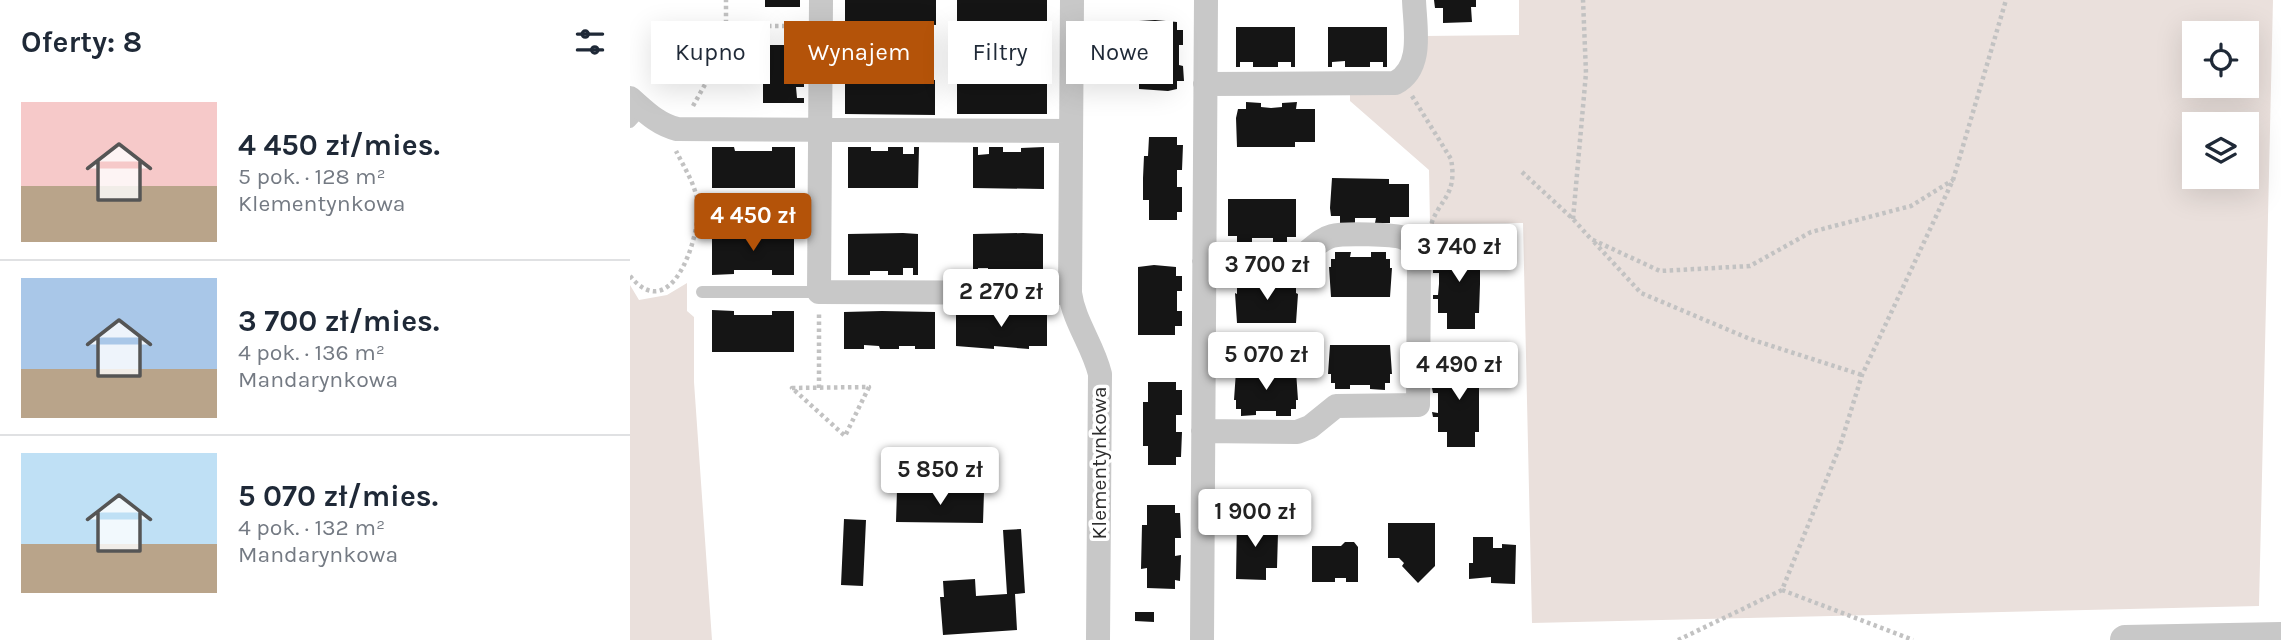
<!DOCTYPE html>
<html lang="pl">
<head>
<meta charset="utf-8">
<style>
  body { margin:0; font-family:Karla,sans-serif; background:#f6f6f7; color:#1f2937; height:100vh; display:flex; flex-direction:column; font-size:26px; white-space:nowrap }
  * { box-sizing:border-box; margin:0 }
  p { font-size:23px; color:#747a83 }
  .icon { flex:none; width:38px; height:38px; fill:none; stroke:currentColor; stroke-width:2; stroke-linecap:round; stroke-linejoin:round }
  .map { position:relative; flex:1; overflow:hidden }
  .drawer { display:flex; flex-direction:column; background:#fff; width:630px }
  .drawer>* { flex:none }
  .guide { position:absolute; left:21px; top:21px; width:665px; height:63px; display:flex; gap:14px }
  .tools { position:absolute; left:1552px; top:21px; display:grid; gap:14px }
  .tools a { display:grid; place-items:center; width:77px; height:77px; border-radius:0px; background:#fff; box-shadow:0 7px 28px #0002; font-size:35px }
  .price { position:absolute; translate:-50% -60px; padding:0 16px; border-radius:7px; background:#fff; color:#222; font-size:23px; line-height:46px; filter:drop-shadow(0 2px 4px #0008) }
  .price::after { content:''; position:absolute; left:50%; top:42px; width:21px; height:16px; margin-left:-10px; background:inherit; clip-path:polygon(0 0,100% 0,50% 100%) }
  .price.active { background:#b45309; color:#fff }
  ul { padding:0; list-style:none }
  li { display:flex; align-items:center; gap:21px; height:175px; padding:0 21px }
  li+li { border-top:2px solid #e0e1e3 }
  li span { display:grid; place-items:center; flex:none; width:196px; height:140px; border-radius:0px; color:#555 }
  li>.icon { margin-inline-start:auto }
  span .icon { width:84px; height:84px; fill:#fffc; stroke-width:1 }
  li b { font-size:30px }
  h2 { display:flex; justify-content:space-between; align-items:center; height:84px; padding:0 21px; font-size:30px }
  .chip { padding:0 24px; border-radius:0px; background:#fff; box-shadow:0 7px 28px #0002; font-size:24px; line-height:63px }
  .chip.active { background:#b45309; color:#fff }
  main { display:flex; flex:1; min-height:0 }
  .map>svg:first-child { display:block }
  .green { fill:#eae0dc; fill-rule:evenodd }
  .building { fill:#151515 }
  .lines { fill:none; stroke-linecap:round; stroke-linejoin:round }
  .path { stroke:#c2c2c2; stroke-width:4.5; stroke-dasharray:3.5 3.5; stroke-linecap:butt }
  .service { stroke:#c8c8c8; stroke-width:12 }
  .minor { stroke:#c8c8c8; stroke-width:24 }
  .tertiary { stroke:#c8c8c8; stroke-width:30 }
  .labels { text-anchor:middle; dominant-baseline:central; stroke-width:7; stroke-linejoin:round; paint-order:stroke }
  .street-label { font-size:21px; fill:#2e2e2e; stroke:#fff }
</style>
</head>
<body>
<main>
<section class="drawer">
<h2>Oferty: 8<svg class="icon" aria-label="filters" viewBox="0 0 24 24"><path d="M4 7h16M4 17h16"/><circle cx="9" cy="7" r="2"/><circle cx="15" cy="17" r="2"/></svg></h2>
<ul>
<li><span style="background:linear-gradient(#f6c9c9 60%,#b9a48a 0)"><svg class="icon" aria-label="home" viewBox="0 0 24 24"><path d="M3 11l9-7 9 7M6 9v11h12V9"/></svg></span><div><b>4 450 zł/mies.</b><p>5 pok. · 128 m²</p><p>Klementynkowa</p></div></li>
<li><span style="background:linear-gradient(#a9c7e8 65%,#b9a48a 0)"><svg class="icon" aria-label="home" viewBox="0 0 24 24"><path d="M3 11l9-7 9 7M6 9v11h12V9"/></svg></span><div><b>3 700 zł/mies.</b><p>4 pok. · 136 m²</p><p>Mandarynkowa</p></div></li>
<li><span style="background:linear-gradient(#bfe0f5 65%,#b9a48a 0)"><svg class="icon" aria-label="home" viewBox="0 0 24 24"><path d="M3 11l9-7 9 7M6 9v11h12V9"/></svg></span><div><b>5 070 zł/mies.</b><p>4 pok. · 132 m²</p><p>Mandarynkowa</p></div></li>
</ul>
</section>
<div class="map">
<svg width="1651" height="640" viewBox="0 0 1651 640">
  <rect width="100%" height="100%" fill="#fff"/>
  <path class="green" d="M889,0H1643L1629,606L902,623L893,223L800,224L799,170L720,101V94H759L794,36L889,35ZM1564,33H1617V86H1564ZM1564,124H1617V177H1564Z
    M57,283V311L64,317V382L82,640H0V285L9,300L37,295Z"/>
  <path class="building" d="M135,0H170V7H135Z
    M215,0H306V25L286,24V21H270L271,24H251V21H235V24H215Z
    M327,0H417V21L400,22V25H380V22L365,21V25L327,21Z
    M804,0H846V7H841L842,22L813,23V8H805Z
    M525,20L547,22V30H553V45H549V65L553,66L554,81H547V89L538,91L509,89V21Z
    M606,27H665V67H661V62H648V67H623V62H610V67H606Z
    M698,27H757V67H753V62H740V67H715V61L702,62V67H698Z
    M133,45H174V50H167V60H174V87H166L167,98H174V103H133Z
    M232,77H252V80H268V77L305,80V115L215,114V80H233Z
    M327,77L362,80V77H382V80H398V77H417V114H327Z
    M616,102L631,103V107L641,108L652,107V103L667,102L666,109H685V142H665V147H607L606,118L608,109H616Z
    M519,137H547V145H553L552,170H547V187H552V212H547V220H519V200H513V178L514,156H518Z
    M82,147H104L105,151H142V147H165V188H82Z
    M218,147H241V151H258V147H273V154H284V147H289L288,188H218Z
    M343,147H348V155L359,154V147H373V152H391V148L414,147V189L343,188Z
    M702,178L759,179V184H779V217H760V223H745L746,218H725V223H710V216H701L700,208Z
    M598,199H666V237H657V243H643V238H622V243H607V236H598Z
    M144,232L164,234V275H142V270H104V274L82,275V233Z
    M273,233L288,234V275H283V268H273V275H258V271H240V275H218V234Z
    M393,233L413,234V275H391V271H373V275H358V268H348V275H343V234Z
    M817,239H845V254H850V284L849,313H845V329H817V313H808V299H803V295H808L809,284V273H803V269H809V254H817Z
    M705,252H721L720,257H741V252H756V259H760V268H762L760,297H701L699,267H701V259H705Z
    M524,265L546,267V276H552V291H547V311H552V326H545V335H508V267Z
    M611,279H626V283H647V279H662V285H666V293L668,294L666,323H607L605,293L607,294V285H611Z
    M82,310L104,311V315H142V311H164V352H82Z
    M252,311L305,312V349H285V346H269V349H250L249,346L234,345V349H214V312Z
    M326,311H417V346H399V349L364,346V349L326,346Z
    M700,345H760L762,374H760V383H755V390L740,389V385H720V389H705V383H701V374H698Z
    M817,358H845V373H849V432H845V447H817V432H808V417H803L802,412L808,413V393H803L802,388H808V373H817Z
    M606,371H666L668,400H666V409H661V416H646V411H626V415L611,416V409H606V400H604Z
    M518,382H546V390H552V415H546V432H552L551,457H546V465H518V446H513V402H518Z
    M267,490L354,492L353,523L266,522Z
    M517,505H545V513H550L551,538H545V556L551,555L550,581L545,580V589L517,588V568L511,569L512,525H517Z
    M607,517L636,518V533H648L647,568H636V580L606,579Z
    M214,519L236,520L233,586L211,585Z
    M758,523H805V566L788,583L772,566L774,563L769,558H758Z
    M391,529L395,593L385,594L387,630L313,635L310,597H314L313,581L345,579L346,596L377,594L373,530Z
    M843,537H863V548H872V544L886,545L885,584L861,583V577L839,579V563H843Z
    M715,542H724L728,547V582H716V578H705V582H682V546H711Z
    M505,612H524V622L505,621Z"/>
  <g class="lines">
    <path class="path" d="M96,26H169
      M782,96L821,159C828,197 808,199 800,228
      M63,106L92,54L96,42V0
      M892,172L943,219L961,239L1030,271L1120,266L1181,232L1281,206L1323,180
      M943,219L956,73L953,0
      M964,242L1011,293L1120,339L1232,375
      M0,276C41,326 69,240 68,207C67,187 55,169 46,151
      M239,387L215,436L162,388Z
      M189,388V314
      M1152,590L1283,640
      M1048,640L1152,590L1210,446L1232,375L1323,180L1376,0"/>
    <path class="service" d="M0,122L12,109
      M72,292H189"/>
    <path class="minor" d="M191,0L189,292L440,293
      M442,0L440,293C444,322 463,345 470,374L468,640
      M575,84L765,83C794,68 785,28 784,0
      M0,98C15,111 27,124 47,129L441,131
      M573,431L667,432L680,427L706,406L788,405L789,260C787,251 783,242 774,238C764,234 713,233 702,236C686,240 676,258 660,262L574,261
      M572,640L576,0"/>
    <path class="tertiary" d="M1495,640L1651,637"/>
  </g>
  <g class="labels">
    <g class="street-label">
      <text transform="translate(469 463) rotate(-90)">Klementynkowa</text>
    </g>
  </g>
</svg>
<div class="tools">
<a><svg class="icon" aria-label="locate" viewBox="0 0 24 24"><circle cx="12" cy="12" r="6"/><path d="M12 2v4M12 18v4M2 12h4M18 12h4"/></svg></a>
<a><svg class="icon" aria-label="layers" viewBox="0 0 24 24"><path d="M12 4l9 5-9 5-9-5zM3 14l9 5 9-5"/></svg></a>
</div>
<b class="price active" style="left:123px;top:253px">4 450 zł</b>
<b class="price" style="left:829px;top:284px">3 740 zł</b>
<b class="price" style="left:637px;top:302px">3 700 zł</b>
<b class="price" style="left:371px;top:329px">2 270 zł</b>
<b class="price" style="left:636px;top:392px">5 070 zł</b>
<b class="price" style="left:829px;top:402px">4 490 zł</b>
<b class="price" style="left:310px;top:507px">5 850 zł</b>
<b class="price" style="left:625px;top:549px">1 900 zł</b>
<div class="guide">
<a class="chip">Kupno</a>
<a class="chip active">Wynajem</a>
<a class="chip">Filtry</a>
<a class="chip">Nowe</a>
</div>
</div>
</main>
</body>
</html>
